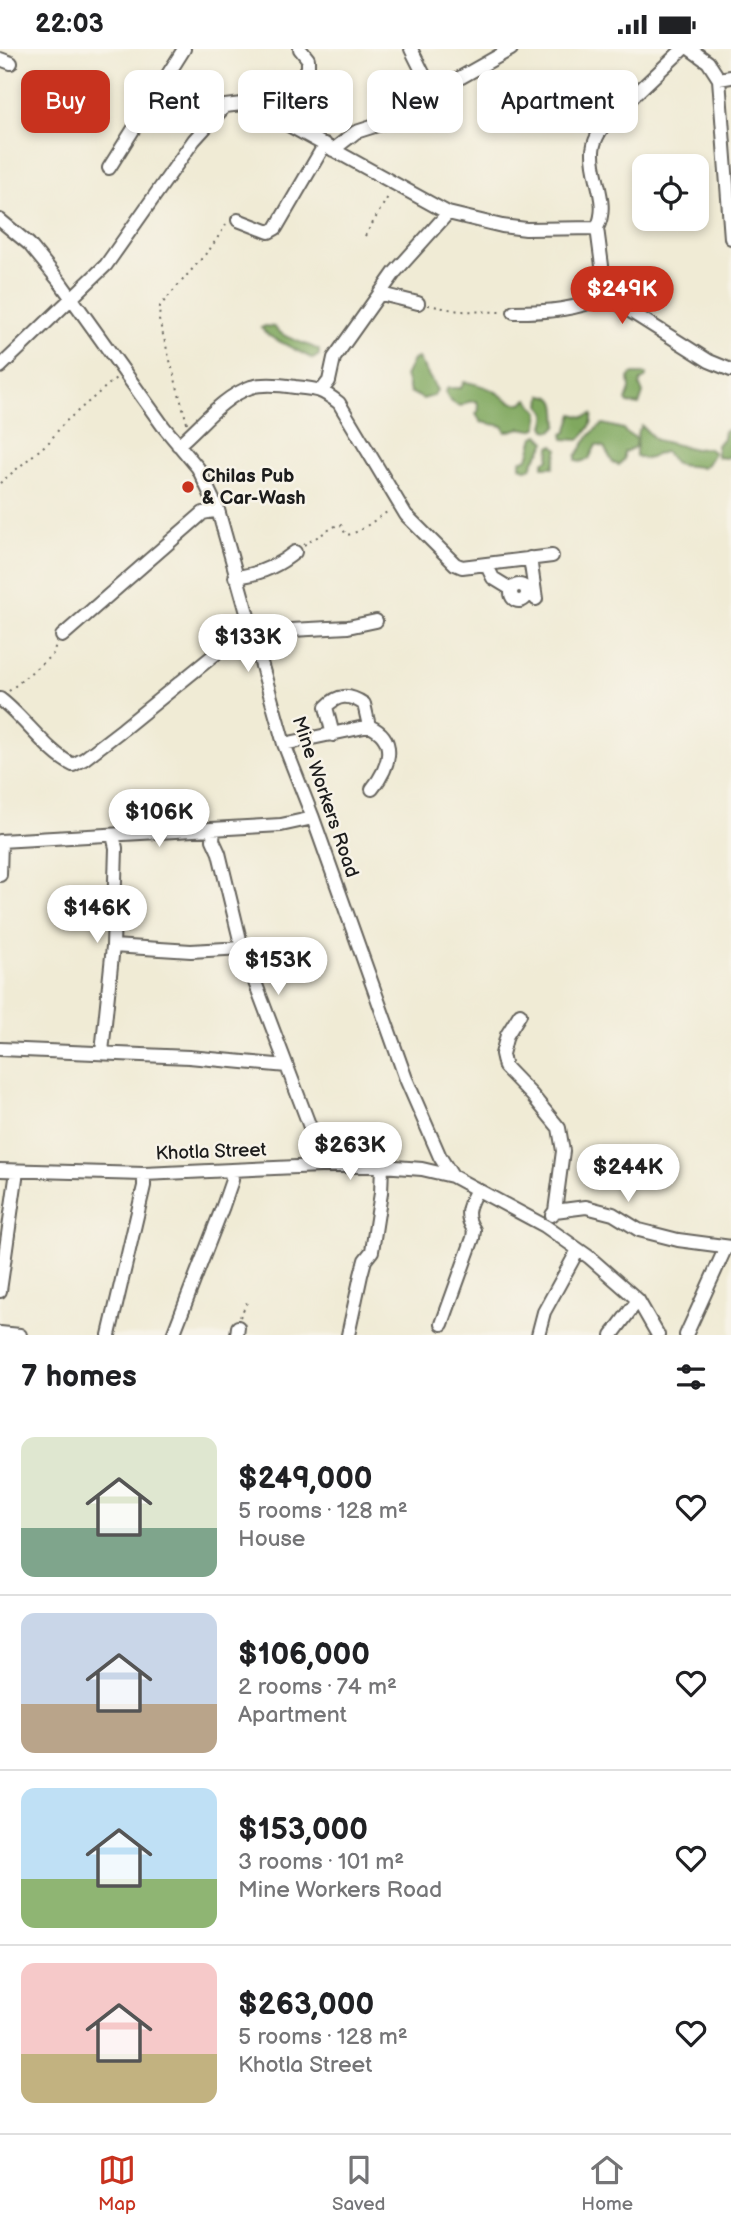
<!DOCTYPE html>
<html lang="en">
<head>
<meta charset="utf-8">
<style>
  body { margin:0; font-family:"Balsamiq Sans",sans-serif; background:#f6f6f6; color:#202124; height:100vh; display:flex; flex-direction:column; font-size:26px; white-space:nowrap }
  * { box-sizing:border-box; margin:0 }
  p { font-size:23px; color:#757577 }
  .icon { flex:none; width:38px; height:38px; fill:none; stroke:currentColor; stroke-width:2; stroke-linecap:round; stroke-linejoin:round }
  .map { position:relative; height:1286px; overflow:hidden }
  .drawer { display:flex; flex-direction:column; background:#fff; flex:1 }
  .drawer>* { flex:none }
  .top-card { position:absolute; left:21px; top:21px; width:690px; height:63px; display:flex; gap:14px }
  .tools { position:absolute; left:632px; top:105px; display:grid; gap:14px }
  .tools a { display:grid; place-items:center; width:77px; height:77px; border-radius:14px; background:#fff; box-shadow:0 4px 10px #0003; font-size:35px }
  .price { position:absolute; translate:-50% -60px; padding:0 16px; border-radius:24px; background:#fff; color:#222; font-size:23px; line-height:46px; filter:drop-shadow(0 2px 4px #0008) }
  .price::after { content:''; position:absolute; left:50%; top:42px; width:21px; height:16px; margin-left:-10px; background:inherit; clip-path:polygon(0 0,100% 0,50% 100%) }
  .price.on { background:#c8321e; color:#fff }
  ul { padding:0; list-style:none }
  li { display:flex; align-items:center; gap:21px; height:175px; padding:0 21px }
  li+li { border-top:2px solid #e0e0e0 }
  li span { display:grid; place-items:center; flex:none; width:196px; height:140px; border-radius:14px; color:#555 }
  li>.icon { margin-inline-start:auto }
  span .icon { width:84px; height:84px; fill:#fffc; stroke-width:1 }
  li b { font-size:30px }
  h2 { display:flex; justify-content:space-between; align-items:center; height:84px; padding:0 21px; font-size:30px }
  .tag { padding:0 24px; border-radius:14px; background:#fff; box-shadow:0 4px 10px #0003; font-size:24px; line-height:63px }
  .tag.on { background:#c8321e; color:#fff }
  .status { display:flex; justify-content:space-between; align-items:center; height:49px; padding:0 35px; background:#fff; direction:ltr }
  .status svg { height:19px; fill:currentColor }
  .tab-bar { display:flex; justify-content:space-around; align-items:center; height:98px; border-top:2px solid #e0e0e0; background:#fff; font-size:19px; color:#757577 }
  .tab-bar a { display:grid; justify-items:center; gap:4px }
  .tab-bar .on { color:#c8321e }
  .map>svg:first-child { display:block }
  .forest { fill:#80a85f; stroke:#4e623e; stroke-width:2 }
  .lines { fill:none; stroke-linecap:round; stroke-linejoin:round }
  .minor-casing { stroke:#66645d; stroke-width:16 }
  .path { stroke:#66645d; stroke-width:2; stroke-dasharray:2 5; stroke-linecap:butt }
  .minor { stroke:#fff; stroke-width:12 }
  .poi-dot { fill:#c8321e; stroke:#f7f3e8; stroke-width:2.5 }
  .labels { text-anchor:middle; dominant-baseline:central; stroke-width:5; stroke-linejoin:round; paint-order:stroke }
  .poi-label { font-size:19px; font-weight:bold; fill:#1c1c1c; stroke:#f7f3e8; text-anchor:start }
  .street-label { font-size:19px; fill:#1c1c1c; stroke:#f7f3e8 }
</style>
</head>
<body>
<div class="status"><b>22:03</b><svg viewBox="0 0 49 12"><path d="M0 12V9h3v3zM5 12V6h3v6zM10 12V3h3v9zM15 12V0h3v12zM26 1h20v11H26zM47 4h2v5h-2z"/></svg></div>
<div class="map">
<svg width="731" height="1286" viewBox="0 0 731 1286">
  <rect width="100%" height="100%" fill="#f7f3e8"/>
  <filter id="ink" filterUnits="userSpaceOnUse"><feTurbulence type="fractalNoise" baseFrequency=".0143" numOctaves="2"/><feDisplacementMap in="SourceGraphic" scale="14" xChannelSelector="R" yChannelSelector="G"/><feConvolveMatrix kernelMatrix="1 2 1 2 8 2 1 2 1" color-interpolation-filters="sRGB"/></filter>
  <filter id="wash" filterUnits="userSpaceOnUse"><feTurbulence type="fractalNoise" baseFrequency=".00686" numOctaves="4" result="noise"/><feDisplacementMap in="SourceGraphic" scale="28" xChannelSelector="R" yChannelSelector="G"/><feGaussianBlur stdDeviation="1.57" result="paint"/><feColorMatrix in="noise" values="0 0 0 0 0 0 0 0 0 0 0 0 0 0 0 0 0 1.4 0 .05"/><feComposite in="paint" operator="in"/></filter>
  <g filter="url(#wash)">
    <rect width="100%" height="100%" fill="#f0ebd5"/>
    <path class="forest" d="M265,277L274,278C285,291 305,293 319,301V306L313,310L269,287L261,279Z
      M418,309L437,341L434,347L423,350L410,343L405,327L413,311Z
      M632,325H646V328L641,332L640,337L643,344L639,356L628,354L626,351L630,340L629,329Z
      M464,333C470,333 487,338 492,341C504,346 514,362 528,350L539,363L538,378L532,381L520,379L506,383L503,377L481,373L476,365L479,361L477,352L468,353L461,357C453,356 448,351 445,343L448,339H461Z
      M542,346C561,346 556,364 558,376L552,382L546,381L544,377C547,368 548,364 541,357Z
      M573,365L584,368L592,365C594,374 586,385 579,391L564,390L563,385L567,383Z
      M603,375L623,380L627,385L633,387L637,391L635,398L624,403V410L619,416L613,414L604,398L596,396L589,410L580,413L576,412V407C585,395 589,383 603,375Z
      M642,377L656,391L695,400L708,399L714,404L707,415L702,419C692,415 684,419 674,414L666,403C652,403 653,415 636,407C635,398 639,393 637,384Z
      M728,381L731,385V407L726,409L717,408V396L723,389L724,382Z
      M539,386L546,393C541,403 534,408 531,419L525,420L520,417V412L528,409L534,388Z
      M554,396L558,400L553,418H543V413L549,410L550,398Z"/>
  </g>
  <g filter="url(#ink)">
    <g class="lines">
      <g class="minor-casing">
        <path id="minor" d="M411,0L433,44
          M683,0L606,73C600,82 593,92 593,103C592,129 610,154 597,179L606,247L709,312L731,321
          M690,0L708,13L719,30L731,28
          M0,10L11,14
          M719,30L731,189
          M272,67L308,19V10L300,0
          M333,101L356,83L378,76L413,59L433,44L511,0
          M109,119L184,0
          M0,171L29,195L60,233L163,377L198,419L218,461L284,695L313,769L406,1030L440,1108L452,1127
          M238,171L269,183L276,179L325,95
          M381,245L418,254
          M514,263C546,263 577,261 606,247
          M0,318L106,216L194,91L225,57L242,55L272,67L448,164L502,177L526,180L597,179
          M322,341L329,332L334,309L395,223L448,164
          M178,396C201,377 222,348 251,338C264,334 281,336 295,338C317,340 321,340 339,354L406,466L455,515L462,518L552,507
          M530,509L536,550
          M486,515L493,529L511,540
          M235,528C257,526 278,517 295,503
          M511 544a8 8 0 1 1 16 0a8 8 0 1 1-16 0Z
          M253,583L348,578L376,572
          M62,587L203,464L218,461
          M0,650C23,667 48,704 73,716L84,710L123,680L219,602L256,590
          M333,686L326,658C338,645 349,645 364,655L369,677
          M284,695L369,677C399,690 389,719 372,740
          M214,780L213,791L219,804L242,899L310,1078L320,1117
          M0,792L281,776L313,769
          M0,826L1,792
          M113,897L191,902L242,899
          M520,965L507,986L502,1005L505,1018L532,1046L559,1079L563,1102L555,1162
          M0,1000L189,1008L287,1017
          M102,1003L113,897L116,799L113,786
          M0,1121L144,1125L320,1117H382L422,1120L452,1127L545,1177L589,1208L638,1251L658,1286
          M552,1166L555,1162L586,1158L613,1165L639,1181L678,1191L731,1198
          M0,1242L17,1122
          M442,1275L473,1189L474,1181C464,1166 468,1158 476,1142
          M0,1284L20,1286
          M109,1286L144,1137V1125
          M173,1286L223,1157L232,1131L231,1122
          M237,1286L238,1278
          M348,1286L361,1226L365,1211L372,1202L381,1144L382,1117
          M538,1286L544,1263L578,1201
          M612,1286L638,1251
          M686,1286L726,1198"/>
      </g>
      <path class="path" d="M365,187L389,146
        M428,256L459,262L502,263
        M187,374L159,271L160,257L210,200L226,176
        M0,434L49,393L64,374L116,329
        M304,496L337,476H341L346,486C359,485 376,469 389,462
        M9,642L53,605L56,595
        M240,1268L247,1253"/>
      <use href="#minor" class="minor"/>
    </g>
  </g>
  <circle class="poi-dot" cx="188" cy="438" r="7"/>
  <g class="labels">
    <g class="poi-label">
      <text x="202" y="427">Chilas Pub<tspan x="202" dy="22">&amp; Car-Wash</tspan></text>
    </g>
    <g class="street-label">
      <text transform="translate(325 748) rotate(71)">Mine Workers Road</text>
      <text transform="translate(211 1103) rotate(-2)">Khotla Street</text>
    </g>
  </g>
</svg>
<div class="tools">
<a><svg class="icon" aria-label="locate" viewBox="0 0 24 24"><circle cx="12" cy="12" r="6"/><path d="M12 2v4M12 18v4M2 12h4M18 12h4"/></svg></a>
</div>
<b class="price on" style="left:622px;top:277px">$249K</b>
<b class="price" style="left:248px;top:625px">$133K</b>
<b class="price" style="left:159px;top:800px">$106K</b>
<b class="price" style="left:97px;top:896px">$146K</b>
<b class="price" style="left:278px;top:948px">$153K</b>
<b class="price" style="left:350px;top:1133px">$263K</b>
<b class="price" style="left:628px;top:1155px">$244K</b>
<div class="top-card">
<a class="tag on">Buy</a>
<a class="tag">Rent</a>
<a class="tag">Filters</a>
<a class="tag">New</a>
<a class="tag">Apartment</a>
</div>
</div>
<section class="drawer">
<h2>7 homes<svg class="icon" aria-label="filters" viewBox="0 0 24 24"><path d="M4 7h16M4 17h16"/><circle cx="9" cy="7" r="2"/><circle cx="15" cy="17" r="2"/></svg></h2>
<ul>
<li><span style="background:linear-gradient(#dfe7d0 65%,#7fa58c 0)"><svg class="icon" aria-label="home" viewBox="0 0 24 24"><path d="M3 11l9-7 9 7M6 9v11h12V9"/></svg></span><div><b>$249,000</b><p>5 rooms · 128 m²</p><p>House</p></div><svg class="icon" aria-label="heart" viewBox="0 0 24 24"><path d="M12 20l-8-8c-3-5 5-10 8-4 3-6 11-1 8 4z"/></svg></li>
<li><span style="background:linear-gradient(#c9d6e8 65%,#b9a48a 0)"><svg class="icon" aria-label="home" viewBox="0 0 24 24"><path d="M3 11l9-7 9 7M6 9v11h12V9"/></svg></span><div><b>$106,000</b><p>2 rooms · 74 m²</p><p>Apartment</p></div><svg class="icon" aria-label="heart" viewBox="0 0 24 24"><path d="M12 20l-8-8c-3-5 5-10 8-4 3-6 11-1 8 4z"/></svg></li>
<li><span style="background:linear-gradient(#bfe0f5 65%,#8fb573 0)"><svg class="icon" aria-label="home" viewBox="0 0 24 24"><path d="M3 11l9-7 9 7M6 9v11h12V9"/></svg></span><div><b>$153,000</b><p>3 rooms · 101 m²</p><p>Mine Workers Road</p></div><svg class="icon" aria-label="heart" viewBox="0 0 24 24"><path d="M12 20l-8-8c-3-5 5-10 8-4 3-6 11-1 8 4z"/></svg></li>
<li><span style="background:linear-gradient(#f6c9c9 65%,#c2b280 0)"><svg class="icon" aria-label="home" viewBox="0 0 24 24"><path d="M3 11l9-7 9 7M6 9v11h12V9"/></svg></span><div><b>$263,000</b><p>5 rooms · 128 m²</p><p>Khotla Street</p></div><svg class="icon" aria-label="heart" viewBox="0 0 24 24"><path d="M12 20l-8-8c-3-5 5-10 8-4 3-6 11-1 8 4z"/></svg></li>
</ul>
</section>
<nav class="tab-bar">
<a class="on"><svg class="icon" aria-label="map" viewBox="0 0 24 24"><path d="M3 6l6-2 6 2 6-2v14l-6 2-6-2-6 2zM9 4v14M15 6v14"/></svg>Map</a>
<a><svg class="icon" aria-label="saved" viewBox="0 0 24 24"><path d="M7 4h10v16l-5-4-5 4z"/></svg>Saved</a>
<a><svg class="icon" aria-label="home" viewBox="0 0 24 24"><path d="M3 11l9-7 9 7M6 9v11h12V9"/></svg>Home</a>
</nav>
</body>
</html>
